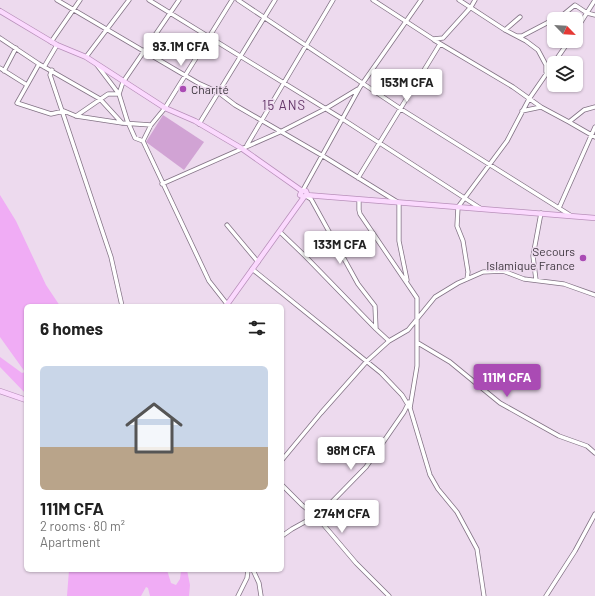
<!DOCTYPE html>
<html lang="en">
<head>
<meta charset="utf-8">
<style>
  body { margin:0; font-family:Barlow,sans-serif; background:#f6f6f6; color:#222; height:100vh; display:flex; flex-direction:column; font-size:15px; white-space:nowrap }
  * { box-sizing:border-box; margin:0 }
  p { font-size:13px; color:#767676 }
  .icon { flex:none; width:22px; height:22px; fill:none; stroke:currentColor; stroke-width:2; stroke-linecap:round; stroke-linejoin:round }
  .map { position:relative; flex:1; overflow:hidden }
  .panel { position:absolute; left:24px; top:304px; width:260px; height:268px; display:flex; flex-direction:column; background:#fff; border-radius:6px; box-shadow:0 1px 3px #0004 }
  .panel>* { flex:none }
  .needle { width:26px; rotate:115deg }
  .tools { position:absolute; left:547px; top:12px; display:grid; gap:8px }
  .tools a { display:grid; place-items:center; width:36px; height:36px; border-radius:6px; background:#fff; box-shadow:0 1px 3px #0004; font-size:20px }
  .price { position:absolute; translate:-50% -34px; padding:0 9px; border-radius:4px; background:#fff; color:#222; font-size:13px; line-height:26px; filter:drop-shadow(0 1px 2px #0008) }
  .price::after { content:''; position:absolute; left:50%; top:24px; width:12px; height:9px; margin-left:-6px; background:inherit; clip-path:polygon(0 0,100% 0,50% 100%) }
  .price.active { background:#aa4bb4; color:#fff }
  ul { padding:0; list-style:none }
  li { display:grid; align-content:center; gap:8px; height:212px; padding:0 16px }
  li+li { border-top:1px solid #e0e0e0 }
  li span { display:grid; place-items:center; height:124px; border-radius:6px; color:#555 }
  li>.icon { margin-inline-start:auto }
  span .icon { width:72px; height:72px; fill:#fffc; stroke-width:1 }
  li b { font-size:17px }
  h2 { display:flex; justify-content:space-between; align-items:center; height:48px; padding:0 16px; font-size:17px }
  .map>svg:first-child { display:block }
  .green { fill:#d1a3d4 }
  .water { fill:#f0acf5 }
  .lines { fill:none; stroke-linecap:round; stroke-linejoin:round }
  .minor-casing { stroke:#837385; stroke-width:5 }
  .major-casing { stroke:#b890ba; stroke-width:6 }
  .minor { stroke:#fff; stroke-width:3.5 }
  .major { stroke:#fbd9fe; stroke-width:4.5 }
  .poi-dot { fill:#aa4bb4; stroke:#eddaee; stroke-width:1.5 }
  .labels { text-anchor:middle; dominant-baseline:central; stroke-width:3; stroke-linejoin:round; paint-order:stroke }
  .poi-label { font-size:12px; fill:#3e373f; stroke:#eddaee; text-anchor:start }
  .neighbourhood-label { font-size:13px; letter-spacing:1px; fill:#623467; stroke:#eddaee }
</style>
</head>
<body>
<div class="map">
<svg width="595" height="596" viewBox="0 0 595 596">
  <rect width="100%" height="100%" fill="#eddaee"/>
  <path class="green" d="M163,115L204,142L184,170L146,142Z"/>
  <path class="water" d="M0,195L16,221L46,285L60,306H26V394L0,367V357L22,373L25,372L0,337Z
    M69,570H167L171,583L176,585L180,579L181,570H187L190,585L189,596H150L148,588L146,587L141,596H67Z"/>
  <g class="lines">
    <g class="minor-casing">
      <path id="minor" d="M57,0L198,83L218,92L235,105L323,156L399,203V241L407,280
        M149,0L344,120L480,208
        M238,0L401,109L570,215
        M373,0L433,39L443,38L471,7L475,0
        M459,0L505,30L526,41L538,50L546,65V72
        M505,30L520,17
        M576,30L595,0
        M517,36H522L564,14L575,5L587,13L595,15
        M0,38L39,64L100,99L122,123
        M434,40L513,87L541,107
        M51,42L80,0
        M86,57L129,0
        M39,64L17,103L51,114L64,111L76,116L122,123L151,125
        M97,65L119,94L127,120L135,138L143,141L209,281L227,304
        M44,67L57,45
        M0,68L27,85
        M52,70L50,75L111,257L122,306
        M4,71L16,48
        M522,111L541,107L569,122L584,110L595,107
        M76,116L108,94H119L123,82L179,0
        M569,122L595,137
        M199,124L275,0
        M143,141L151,125L165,108L232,0
        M247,145L333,0
        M358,178L440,44
        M162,184L280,132L325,109L358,89
        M303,190L360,87L421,0
        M306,196L311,199L358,284L375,306L376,329
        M359,200V210L360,214L417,298V366L410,408L430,475L438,489L457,512L477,549L484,596
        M559,208L595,127
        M227,225L258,262
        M280,232L305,256L376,329L389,341
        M252,269L381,373L402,395L410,408
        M467,279L468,272L463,241L457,226L458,207L507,141L529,99L569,41
        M536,280L533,256L541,213
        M418,343L450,362L500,403L559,436L587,446L595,453
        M282,460L321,413L367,361L389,341L408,330L435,297L458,283L483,272L503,271L524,279L564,284L595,295
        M282,485L302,505L317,517L356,563L389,596
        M282,536L292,529L321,513L366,467L404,412L409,402
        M253,570L259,583L261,596
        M238,596L247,578L248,570
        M546,596L575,551L595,514"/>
    </g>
    <g class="major-casing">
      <path id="major" d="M0,11L57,45L86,57L165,108L195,121L241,148L302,191H306L307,194L304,197L300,195L302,191
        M306,195L595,218
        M226,306L304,197
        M0,391L26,400"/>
    </g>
    <use href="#minor" class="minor"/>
    <use href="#major" class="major"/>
  </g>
  <g class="poi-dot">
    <circle cx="183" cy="89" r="4"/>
    <circle cx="583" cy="258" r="4"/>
  </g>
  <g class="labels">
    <g class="poi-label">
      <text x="191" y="89">Charité</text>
      <text x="575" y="251" text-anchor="end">Secours<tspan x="575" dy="14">Islamique France</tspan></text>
    </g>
    <g class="neighbourhood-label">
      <text x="284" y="105">15 ANS</text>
    </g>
  </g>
</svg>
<div class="tools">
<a><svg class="needle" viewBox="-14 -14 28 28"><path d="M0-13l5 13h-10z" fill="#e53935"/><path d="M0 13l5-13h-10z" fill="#767676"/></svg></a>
<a><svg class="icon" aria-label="layers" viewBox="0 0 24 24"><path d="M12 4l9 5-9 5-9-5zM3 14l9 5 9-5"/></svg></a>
</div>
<b class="price" style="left:181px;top:67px">93.1M CFA</b>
<b class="price" style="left:407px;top:103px">153M CFA</b>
<b class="price" style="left:340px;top:265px">133M CFA</b>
<b class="price active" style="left:507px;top:398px">111M CFA</b>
<b class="price" style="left:351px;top:471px">98M CFA</b>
<b class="price" style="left:342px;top:534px">274M CFA</b>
<section class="panel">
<h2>6 homes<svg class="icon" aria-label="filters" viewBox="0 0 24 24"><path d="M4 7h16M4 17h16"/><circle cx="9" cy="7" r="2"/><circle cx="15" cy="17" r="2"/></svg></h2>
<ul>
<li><span style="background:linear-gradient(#c9d6e8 65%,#b9a48a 0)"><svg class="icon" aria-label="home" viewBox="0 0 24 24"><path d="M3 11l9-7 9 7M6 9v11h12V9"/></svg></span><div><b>111M CFA</b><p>2 rooms · 80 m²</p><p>Apartment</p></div></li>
</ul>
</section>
</div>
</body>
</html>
